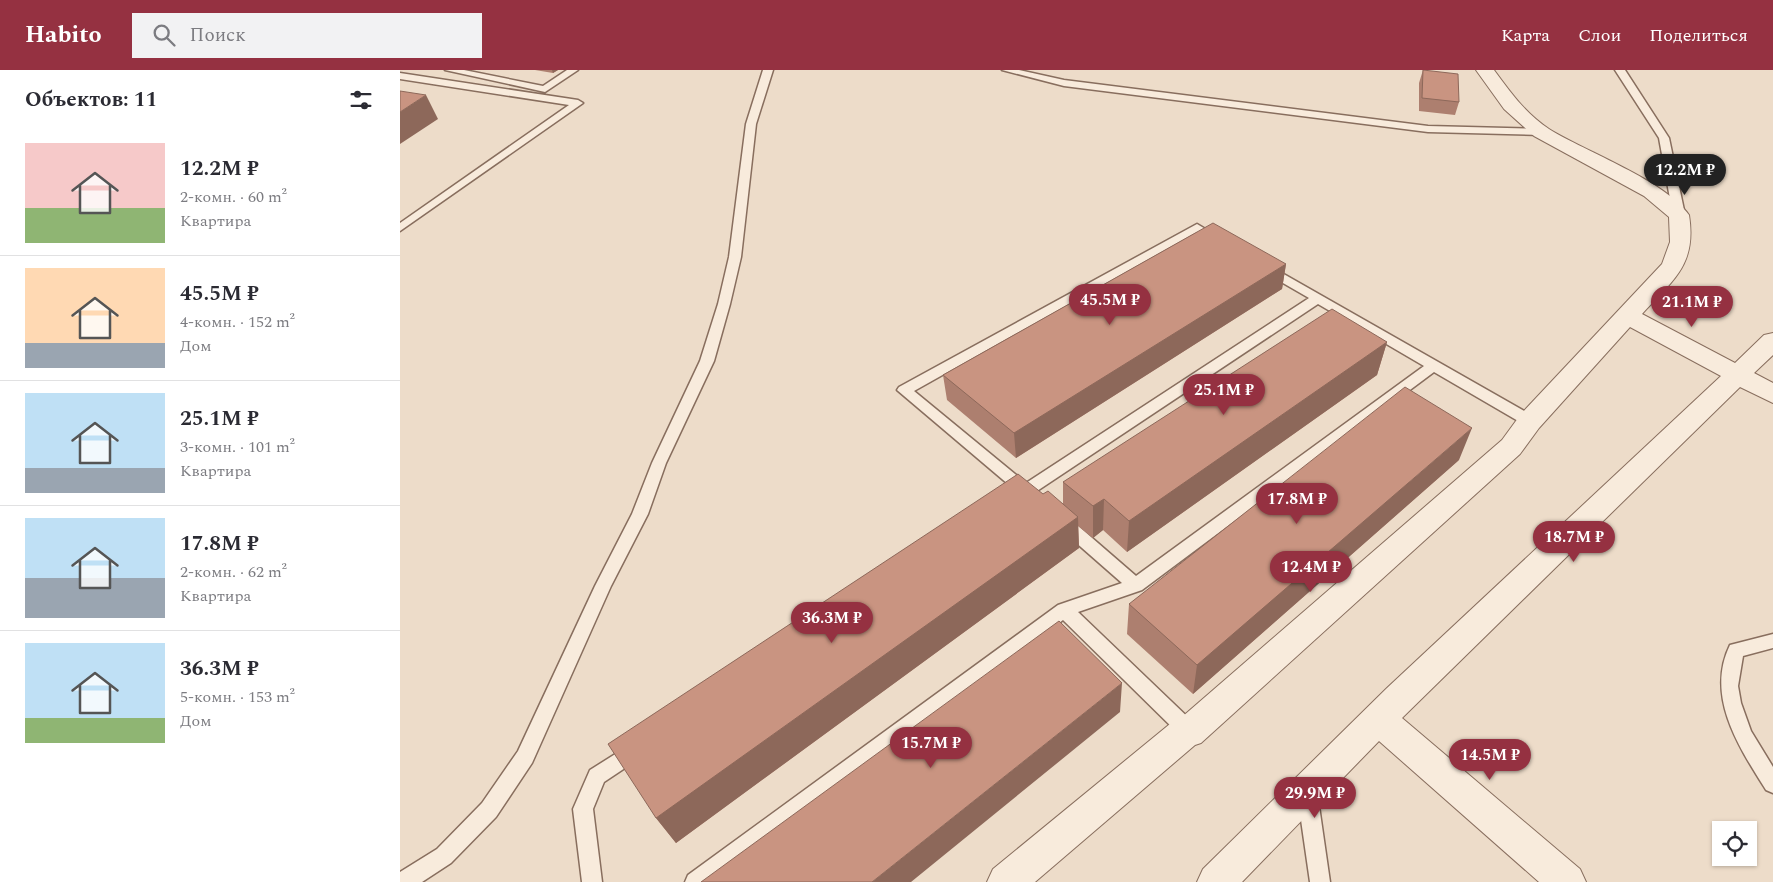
<!DOCTYPE html>
<html lang="ru">
<head>
<meta charset="utf-8">
<style>
  body { margin:0; font-family:Spectral,serif; background:#f2f2f3; color:#2b2b33; height:100vh; display:flex; flex-direction:column; font-size:19px; white-space:nowrap }
  * { box-sizing:border-box; margin:0 }
  p { font-size:16px; color:#7c7c81 }
  .icon { flex:none; width:28px; height:28px; fill:none; stroke:currentColor; stroke-width:2; stroke-linecap:round; stroke-linejoin:round }
  .map { position:relative; flex:1; overflow:hidden }
  .side { display:flex; flex-direction:column; background:#fff; width:400px }
  .side>* { flex:none }
  .tools { position:absolute; left:1312px; top:751px; display:grid; gap:10px }
  .tools a { display:grid; place-items:center; width:45px; height:45px; border-radius:0px; background:#fff; box-shadow:0 1px 4px #0004; font-size:25px }
  .price { position:absolute; translate:-50% -42px; padding:0 11px; border-radius:18px; background:#953141; color:#fff; font-size:16px; line-height:32px; filter:drop-shadow(0 1px 2px #0008) }
  .price::after { content:''; position:absolute; left:50%; top:30px; width:15px; height:11px; margin-left:-8px; background:inherit; clip-path:polygon(0 0,100% 0,50% 100%) }
  .price.selected { background:#222; color:#fff }
  ul { padding:0; list-style:none }
  li { display:flex; align-items:center; gap:15px; height:125px; padding:0 25px }
  li+li { border-top:1px solid #e1e1e2 }
  li span { display:grid; place-items:center; flex:none; width:140px; height:100px; border-radius:0px; color:#555 }
  li>.icon { margin-inline-start:auto }
  span .icon { width:60px; height:60px; fill:#fffc; stroke-width:1 }
  li b { font-size:21px }
  h2 { display:flex; justify-content:space-between; align-items:center; height:60px; padding:0 25px; font-size:21px }
  header { display:flex; align-items:center; gap:30px; box-sizing:border-box; height:70px; padding:0 25px; background:#953141; color:#fff }
  header strong { font-size:24px }
  nav { display:flex; gap:28px; margin-inline-start:auto; font-size:18px }
  .search { width:350px; height:45px; background:#f2f2f3; display:flex; align-items:center; gap:12px; box-sizing:border-box; padding:0 18px; border-radius:0px; color:#7c7c81; font-size:19px }
  main { display:flex; flex:1; min-height:0 }
  .map>svg:first-child { display:block }
  .lines { fill:none; stroke-linecap:round; stroke-linejoin:round }
  .lane-casing { stroke:#886e5e; stroke-width:3 }
  .street-casing { stroke:#886e5e; stroke-width:2 }
  .lane { fill:#f8ebdc; fill-rule:evenodd }
  .street { fill:#f8ebdc; fill-rule:evenodd }
  .wall { fill:#ad7f6f }
  .shaded-wall { fill:#8d685a }
  .building { fill:#c99481; stroke:#8d685a }
</style>
</head>
<body>
<header>
<strong>Habito</strong>
<div class="search"><svg class="icon" aria-label="search" viewBox="0 0 24 24"><circle cx="10" cy="10" r="6"/><path d="M15 15l6 6"/></svg>Поиск</div>
<nav><a>Карта</a><a>Слои</a><a>Поделиться</a></nav>
</header>
<main>
<section class="side">
<h2>Объектов: 11<svg class="icon" aria-label="filters" viewBox="0 0 24 24"><path d="M4 7h16M4 17h16"/><circle cx="9" cy="7" r="2"/><circle cx="15" cy="17" r="2"/></svg></h2>
<ul>
<li><span style="background:linear-gradient(#f6c9c9 65%,#8fb573 0)"><svg class="icon" aria-label="home" viewBox="0 0 24 24"><path d="M3 11l9-7 9 7M6 9v11h12V9"/></svg></span><div><b>12.2M ₽</b><p>2-комн. · 60 m²</p><p>Квартира</p></div></li>
<li><span style="background:linear-gradient(#ffd9b3 75%,#9aa5b1 0)"><svg class="icon" aria-label="home" viewBox="0 0 24 24"><path d="M3 11l9-7 9 7M6 9v11h12V9"/></svg></span><div><b>45.5M ₽</b><p>4-комн. · 152 m²</p><p>Дом</p></div></li>
<li><span style="background:linear-gradient(#bfe0f5 75%,#9aa5b1 0)"><svg class="icon" aria-label="home" viewBox="0 0 24 24"><path d="M3 11l9-7 9 7M6 9v11h12V9"/></svg></span><div><b>25.1M ₽</b><p>3-комн. · 101 m²</p><p>Квартира</p></div></li>
<li><span style="background:linear-gradient(#bfe0f5 60%,#9aa5b1 0)"><svg class="icon" aria-label="home" viewBox="0 0 24 24"><path d="M3 11l9-7 9 7M6 9v11h12V9"/></svg></span><div><b>17.8M ₽</b><p>2-комн. · 62 m²</p><p>Квартира</p></div></li>
<li><span style="background:linear-gradient(#bfe0f5 75%,#8fb573 0)"><svg class="icon" aria-label="home" viewBox="0 0 24 24"><path d="M3 11l9-7 9 7M6 9v11h12V9"/></svg></span><div><b>36.3M ₽</b><p>5-комн. · 153 m²</p><p>Дом</p></div></li>
</ul>
</section>
<div class="map">
<svg width="1373" height="812" viewBox="0 0 1373 812">
  <rect width="100%" height="100%" fill="#eddcc9"/>
  <g class="lines">
    <g class="lane-casing">
      <path id="lane" d="M45,0H64L143,16L167,0H178L145,22Z
        M363,0H373L356,54L341,187L330,234L314,291L266,393L248,444L211,516L132,693L96,747L51,793L22,812H0V802L37,779L82,733L118,681L195,516L232,444L252,393L300,291L318,234L329,187L346,54Z
        M602,0H619L664,10L1028,56L1141,59L1146,62L1141,65L1028,62L664,16Z
        M1215,0H1225L1269,68L1285,145L1283,147H1275L1273,145L1259,68Z
        M0,3L178,30L183,33L0,161V153L169,35L0,9Z
        M797,154L824,170L818,174L797,162L514,321L626,413L909,228L862,201L860,198L866,194L1135,347L1137,351L1135,355H1125L1034,302L742,520L678,542L795,654L797,660L795,666L788,668L781,666L663,550L312,812H285L288,805L658,535L722,513L657,456L655,452L657,448L663,446L669,448L736,506L1024,296L918,234L631,425L619,431L614,429L611,425L615,420L497,320L499,317Z
        M1373,564V578L1343,586L1338,616L1341,633L1351,661L1373,697V723L1366,720C1339,677 1305,626 1330,575Z
        M236,671L243,674L245,680L243,686L204,712L193,739L202,812H182L173,739L190,700Z
        M907,713L914,715L917,722L930,812H910L897,722L900,715Z"/>
    </g>
    <g class="street-casing">
      <path id="street" d="M1076,0H1094C1110,22 1126,44 1149,59C1186,82 1266,111 1289,145C1297,195 1273,210 1242,244L1335,293L1364,265L1373,263V285L1354,303L1373,313V333L1340,317L1002,648L1180,799L1186,812H1139L979,671L842,812H797L803,799L987,618L1321,306L1230,257L1139,358L1120,384L801,673L795,675L635,812H587L593,799L776,649L782,647L1102,370L1121,344L1262,194L1270,172L1269,147L1244,126L1134,66L1104,39Z"/>
    </g>
    <use href="#lane" class="lane"/>
    <use href="#street" class="street"/>
  </g>
  <path class="wall" d="M135,0H158L153,3Z
    M1023,0L1059,32L1055,45L1019,41V13Z
    M886,194L882,219L616,388L547,330L543,305Z
    M987,272L977,305L727,482L703,460L693,468L678,456L679,478L276,773L256,748L643,424L663,434V412Z
    M1059,390L793,624L727,564L729,534Z"/>
  <path class="shaded-wall" d="M152,0H158L153,3Z
    M26,25L38,49L0,74V42Z
    M886,194L882,219L616,388L614,363Z
    M987,272L977,305L727,482L729,451Z
    M1072,358L1059,390L793,624L797,595Z
    M704,429L703,460L693,468V436Z
    M678,447L679,478L276,773L256,748Z
    M722,613L720,642L511,812H472Z"/>
  <path class="building" d="M1023,0L1058,4L1059,32L1022,28Z
    M0,21L26,25L0,42Z
    M813,153L886,194L614,363L543,305Z
    M932,239L987,272L729,451L704,429L693,436L663,412Z
    M1005,317L1072,358L797,595L729,534Z
    M618,404L643,424L648,421L678,447L256,748L208,674Z
    M659,551L722,613L472,812H301Z"/>
</svg>
<div class="tools">
<a><svg class="icon" aria-label="locate" viewBox="0 0 24 24"><circle cx="12" cy="12" r="6"/><path d="M12 2v4M12 18v4M2 12h4M18 12h4"/></svg></a>
</div>
<b class="price selected" style="left:1285px;top:126px">12.2M ₽</b>
<b class="price" style="left:710px;top:256px">45.5M ₽</b>
<b class="price" style="left:1292px;top:258px">21.1M ₽</b>
<b class="price" style="left:824px;top:346px">25.1M ₽</b>
<b class="price" style="left:897px;top:455px">17.8M ₽</b>
<b class="price" style="left:1174px;top:493px">18.7M ₽</b>
<b class="price" style="left:911px;top:523px">12.4M ₽</b>
<b class="price" style="left:432px;top:574px">36.3M ₽</b>
<b class="price" style="left:531px;top:699px">15.7M ₽</b>
<b class="price" style="left:1090px;top:711px">14.5M ₽</b>
<b class="price" style="left:915px;top:749px">29.9M ₽</b>
</div>
</main>
</body>
</html>
